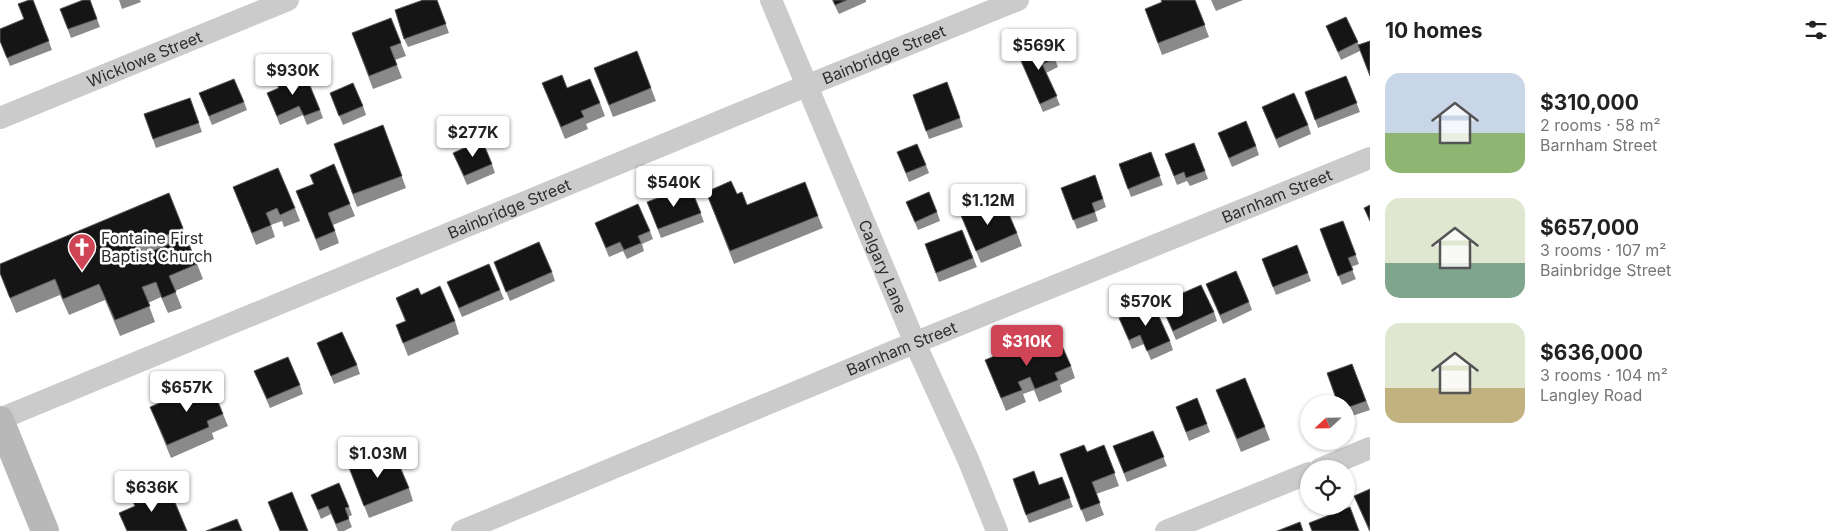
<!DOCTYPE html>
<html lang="en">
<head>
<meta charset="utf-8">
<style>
  body { margin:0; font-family:Inter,sans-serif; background:#f2f2f2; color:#222; height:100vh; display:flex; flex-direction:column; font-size:19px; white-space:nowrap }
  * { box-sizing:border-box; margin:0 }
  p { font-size:16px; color:#767676 }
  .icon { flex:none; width:28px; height:28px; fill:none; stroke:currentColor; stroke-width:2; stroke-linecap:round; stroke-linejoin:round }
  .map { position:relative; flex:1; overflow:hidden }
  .details { display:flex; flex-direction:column; background:#fff; width:475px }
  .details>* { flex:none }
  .needle { width:32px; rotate:248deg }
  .buttons { position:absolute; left:1300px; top:395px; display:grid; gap:10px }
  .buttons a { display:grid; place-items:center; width:55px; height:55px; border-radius:50%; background:#fff; box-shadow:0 1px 4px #0004; font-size:25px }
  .price { position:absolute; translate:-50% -42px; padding:0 11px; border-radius:5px; background:#fff; color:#222; font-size:16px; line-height:32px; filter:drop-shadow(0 1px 2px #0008) }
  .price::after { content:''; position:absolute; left:50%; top:30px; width:15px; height:11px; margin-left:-8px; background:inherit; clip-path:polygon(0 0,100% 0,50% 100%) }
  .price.selected { background:#d04555; color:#fff }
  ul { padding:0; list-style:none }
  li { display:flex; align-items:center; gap:15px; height:125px; padding:0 15px }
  li span { display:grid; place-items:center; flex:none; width:140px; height:100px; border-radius:15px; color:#555 }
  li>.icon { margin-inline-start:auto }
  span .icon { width:60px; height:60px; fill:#fffc; stroke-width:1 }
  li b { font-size:21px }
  h2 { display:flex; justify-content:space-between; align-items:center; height:60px; padding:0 15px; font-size:21px }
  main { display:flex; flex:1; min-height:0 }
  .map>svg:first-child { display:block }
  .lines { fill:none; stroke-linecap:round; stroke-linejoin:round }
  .street { stroke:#cbcbcb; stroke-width:22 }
  .secondary { stroke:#b8b8b8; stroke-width:28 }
  .wall { fill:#8a8a8a }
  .building { fill:#151515; stroke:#5b5b5b }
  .labels { text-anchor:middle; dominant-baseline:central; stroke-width:5; stroke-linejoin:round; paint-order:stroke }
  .street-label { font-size:16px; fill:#2e2e2e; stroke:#fff }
  .poi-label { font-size:16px; fill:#2e2e2e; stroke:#fff; text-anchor:start }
</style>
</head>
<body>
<main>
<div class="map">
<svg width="1370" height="531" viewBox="0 0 1370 531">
  <rect width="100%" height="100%" fill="#fff"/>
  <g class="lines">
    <g class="street">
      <path id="s1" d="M771,0L915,343L968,459L997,531"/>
      <path id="s2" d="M0,118L288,0"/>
      <path id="s3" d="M0,419L784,95L1018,0"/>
      <path d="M1320,469L1370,448"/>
      <path id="s4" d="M462,531L892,352L1370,158"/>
      <path d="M1166,531L1309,473"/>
    </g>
    <path class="secondary" d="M0,420L45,531"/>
  </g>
  <path class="wall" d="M33,0L52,50L10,66L0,41L24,19Z
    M90,0L100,27L71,38L60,9Z
    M119,0H140L141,2L122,9Z
    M437,0L449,33L408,47L404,39Z
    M832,0H866V2L839,14Z
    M1195,0L1209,37L1162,55L1145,9Z
    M1211,0H1243L1216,11Z
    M1346,17L1359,45L1360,51L1341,60L1326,26Z
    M391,18L406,56L395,60L402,78L373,89L352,33Z
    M1018,54L1055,59L1058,67L1046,73L1060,105L1043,112Z
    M1346,76L1360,112L1318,128L1305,92Z
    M275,80L294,82L320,110L323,118L307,125L303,115L280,125L267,93L278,88Z
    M599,81L651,88L656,101L613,117Z
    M947,82L963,127L929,139L913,95Z
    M542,83L567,88L600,103L605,116L586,124L588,129L565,139Z
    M199,93L244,102L247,110L212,125Z
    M330,93L363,106L366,115L343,125Z
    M190,98L202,132L156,148L144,114Z
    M1262,107L1308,125L1311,134L1279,148Z
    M383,125L406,188L357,207L334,144Z
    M1218,133L1256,146L1259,155L1232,167Z
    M1194,143L1208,179L1190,186L1187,181L1177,185L1165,154Z
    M897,152L926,165L929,173L909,182Z
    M1151,152L1163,185L1131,197L1119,164Z
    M453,153L492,164L495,173L467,185Z
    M310,175L350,204L355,216L333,225L339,243L320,251L296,191L313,184Z
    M1095,175L1106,207L1095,212L1098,221L1077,229L1061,188Z
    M690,186L704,222L661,238L647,202Z
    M233,187L295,208L300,221L284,227L282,221L271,225L275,237L256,245Z
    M706,192L737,194L747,205L818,216L823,228L734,264Z
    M906,202L937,212L940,221L918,230Z
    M960,213H986L1017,233L1022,246L981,263Z
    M1343,221L1359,264L1351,267L1356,279L1342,285L1320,229Z
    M595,223L650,231L653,239L642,244L644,251L627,259L623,251L609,257Z
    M183,228L203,279L175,291L182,308L168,313L161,297L148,303L155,322L120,336L105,300L69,315L60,295L16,313L0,274V264Z
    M962,230L977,267L939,282L925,244Z
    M1297,245L1311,281L1276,295L1262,259Z
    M494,262L552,272L555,281L510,301Z
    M447,282L500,290L504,299L462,317Z
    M1206,284L1249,302L1252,310L1223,324Z
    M421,295L455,321L459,334L408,356L396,325L405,321L396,298Z
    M1160,303L1214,312L1217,321L1176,340Z
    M1119,318L1170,341L1173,350L1151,360L1144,344L1132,349Z
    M317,343L357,365L360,374L334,384Z
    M1024,354L1071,366L1075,378L1060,385L1062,392L1039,402L1034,390L1023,394L1026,402L1006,411L985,360Z
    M1352,364L1370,410L1346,418V404Z
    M254,371L300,385L303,394L270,408Z
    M1216,390L1265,427L1270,440L1241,452Z
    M1197,398L1210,432L1189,441L1176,407Z
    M150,407L223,414L228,426L212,433L214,439L171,458Z
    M1153,431L1167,466L1127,482L1113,446Z
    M1104,445L1119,486L1096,494L1104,515L1086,522L1060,454L1087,452Z
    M377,462L409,488L413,501L369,518L353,478Z
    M1062,477L1073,507L1029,523L1013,479L1039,485Z
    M311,495L349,507L352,515L348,517L352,527L344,531H338L331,514L321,519Z
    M1354,496L1370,531H1369Z"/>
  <path class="building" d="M29,0H33L49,41L7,58L0,41V29L24,19L18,4Z
    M83,0H90L97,19L68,29L60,9Z
    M423,0H437L446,24L404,39L395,10Z
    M833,0H847L835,5Z
    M1161,0H1195L1205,25L1158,43L1145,9L1162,2Z
    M1346,17L1358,42L1338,52L1326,26Z
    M391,18L401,43L390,47L397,65L369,76L352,33Z
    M1047,41L1055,59L1042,64L1057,96L1040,104L1018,54Z
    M1370,41V76L1358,45Z
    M637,51L651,88L609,105L594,68Z
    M290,74L294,82L306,76L320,110L304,116L299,106L277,116L267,93L279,88L275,80Z
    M562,75L567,88L590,79L600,103L581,111L584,117L561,127L542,83Z
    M1346,76L1357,103L1315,120L1305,92Z
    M234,79L244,102L209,116L199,93Z
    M947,82L960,118L926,131L913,95Z
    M353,83L363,106L339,116L330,93Z
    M1294,93L1308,125L1276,139L1262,107Z
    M190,98L199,123L153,139L144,114Z
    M1246,121L1256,146L1229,158L1218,133Z
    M383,125L402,176L353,194L334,144Z
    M482,140L492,164L464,176L453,153Z
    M1194,143L1205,171L1186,178L1184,172L1174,176L1165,154Z
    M917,144L926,165L906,173L897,152Z
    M1151,152L1160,176L1128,189L1119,164Z
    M334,164L350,204L328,213L335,231L316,239L296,191L314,184L310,175Z
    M278,168L295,208L280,215L277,208L266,213L271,225L252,233L233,187Z
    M1095,175L1103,199L1092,203L1095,212L1073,220L1061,188Z
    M731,181L737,194L742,192L747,205L805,182L818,216L730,251L706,192Z
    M690,186L701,213L658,229L647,202Z
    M929,192L937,212L915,222L906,202Z
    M169,193L183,228L129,251L133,259L186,237L197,264L169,276L176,292L162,298L156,282L142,287L150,306L115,320L99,284L63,299L55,279L10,298L0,273V264Z
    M982,203L986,213L1005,205L1017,233L976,251L960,213Z
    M638,204L650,231L638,236L641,243L624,250L620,242L606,248L595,223Z
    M1370,205V221L1364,208Z
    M1343,221L1356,255L1348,258L1353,270L1338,276L1320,229Z
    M962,230L973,258L936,273L925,244Z
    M539,242L552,272L506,292L494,262Z
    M1297,245L1308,273L1273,287L1262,259Z
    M489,264L500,290L459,308L447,282Z
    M1236,271L1249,302L1220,315L1206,284Z
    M1201,285L1214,312L1173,331L1160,303Z
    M440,286L455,321L403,343L396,325L406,321L396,298L418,288L421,295Z
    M1153,303L1170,341L1147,351L1140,335L1129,340L1119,318Z
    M342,332L357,365L331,376L317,343Z
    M1059,339L1071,366L1055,373L1058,380L1035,389L1030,377L1018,382L1022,390L1001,398L985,360L1021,345L1024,354Z
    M288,357L300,385L267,399L254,371Z
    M1352,364L1366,401L1346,408V404H1338L1327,373Z
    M1245,378L1265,427L1237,439L1216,390Z
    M210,382L223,414L207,421L209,427L167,445L150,407Z
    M1197,398L1207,424L1186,432L1176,407Z
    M1153,431L1164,457L1124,473L1113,446Z
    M1084,445L1087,452L1104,445L1115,473L1092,482L1100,503L1081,510L1060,454Z
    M374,455L377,462L395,455L409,488L364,506L348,465Z
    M1034,471L1039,485L1062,477L1070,498L1026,515L1013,479Z
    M339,483L349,507L345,508L349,519L336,524L328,506L318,510L311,495Z
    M150,484L156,499L171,493L187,531H127L119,513L135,506L129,492Z
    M1370,489V531L1354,496Z
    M292,492L308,531H280L268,502Z
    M1350,507L1359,531H1312L1309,523Z
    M237,519L242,531H206Z
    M1300,522L1303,531H1277Z"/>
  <defs>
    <g id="church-pin" transform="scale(1.4375)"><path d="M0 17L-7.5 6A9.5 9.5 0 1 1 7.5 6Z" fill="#d04555" stroke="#fff"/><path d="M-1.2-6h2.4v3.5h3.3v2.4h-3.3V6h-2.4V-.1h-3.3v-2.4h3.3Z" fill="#fff"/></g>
  </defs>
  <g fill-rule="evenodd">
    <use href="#church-pin" x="82" y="247"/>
  </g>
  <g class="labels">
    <g class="street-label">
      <text stroke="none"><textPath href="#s3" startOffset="956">Bainbridge Street</textPath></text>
      <text stroke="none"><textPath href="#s2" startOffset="156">Wicklowe Street</textPath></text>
      <text stroke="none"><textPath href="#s4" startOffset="881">Barnham Street</textPath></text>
      <text stroke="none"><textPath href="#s3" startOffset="551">Bainbridge Street</textPath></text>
      <text stroke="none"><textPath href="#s1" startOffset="289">Calgary Lane</textPath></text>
      <text stroke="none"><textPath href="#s4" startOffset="476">Barnham Street</textPath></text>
    </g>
    <g class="poi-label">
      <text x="101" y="238">Fontaine First<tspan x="101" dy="18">Baptist Church</tspan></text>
    </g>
  </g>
</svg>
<div class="buttons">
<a><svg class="needle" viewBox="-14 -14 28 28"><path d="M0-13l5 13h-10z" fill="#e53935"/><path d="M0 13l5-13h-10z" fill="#767676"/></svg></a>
<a><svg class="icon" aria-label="locate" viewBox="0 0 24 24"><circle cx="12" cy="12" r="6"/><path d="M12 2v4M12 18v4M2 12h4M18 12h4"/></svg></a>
</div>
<b class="price" style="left:1039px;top:71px">$569K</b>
<b class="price" style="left:293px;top:96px">$930K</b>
<b class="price" style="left:473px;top:158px">$277K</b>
<b class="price" style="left:674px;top:208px">$540K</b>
<b class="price" style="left:988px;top:226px">$1.12M</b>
<b class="price" style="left:1146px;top:327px">$570K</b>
<b class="price selected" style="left:1027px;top:367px">$310K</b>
<b class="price" style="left:187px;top:413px">$657K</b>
<b class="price" style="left:378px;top:479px">$1.03M</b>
<b class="price" style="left:152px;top:513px">$636K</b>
</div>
<section class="details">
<h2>10 homes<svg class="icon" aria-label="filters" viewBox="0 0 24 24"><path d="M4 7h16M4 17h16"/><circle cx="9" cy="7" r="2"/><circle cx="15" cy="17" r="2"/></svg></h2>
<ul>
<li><span style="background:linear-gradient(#c9d6e8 60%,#8fb573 0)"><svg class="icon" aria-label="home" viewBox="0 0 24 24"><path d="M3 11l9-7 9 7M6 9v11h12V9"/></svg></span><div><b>$310,000</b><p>2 rooms · 58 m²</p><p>Barnham Street</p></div></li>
<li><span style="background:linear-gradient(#dfe7d0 65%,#7fa58c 0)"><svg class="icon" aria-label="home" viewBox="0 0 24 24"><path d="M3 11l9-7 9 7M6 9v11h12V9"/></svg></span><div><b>$657,000</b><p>3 rooms · 107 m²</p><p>Bainbridge Street</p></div></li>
<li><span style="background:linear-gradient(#dfe7d0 65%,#c2b280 0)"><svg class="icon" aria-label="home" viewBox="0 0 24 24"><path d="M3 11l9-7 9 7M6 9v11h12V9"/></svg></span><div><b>$636,000</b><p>3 rooms · 104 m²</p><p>Langley Road</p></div></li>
</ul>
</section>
</main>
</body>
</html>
